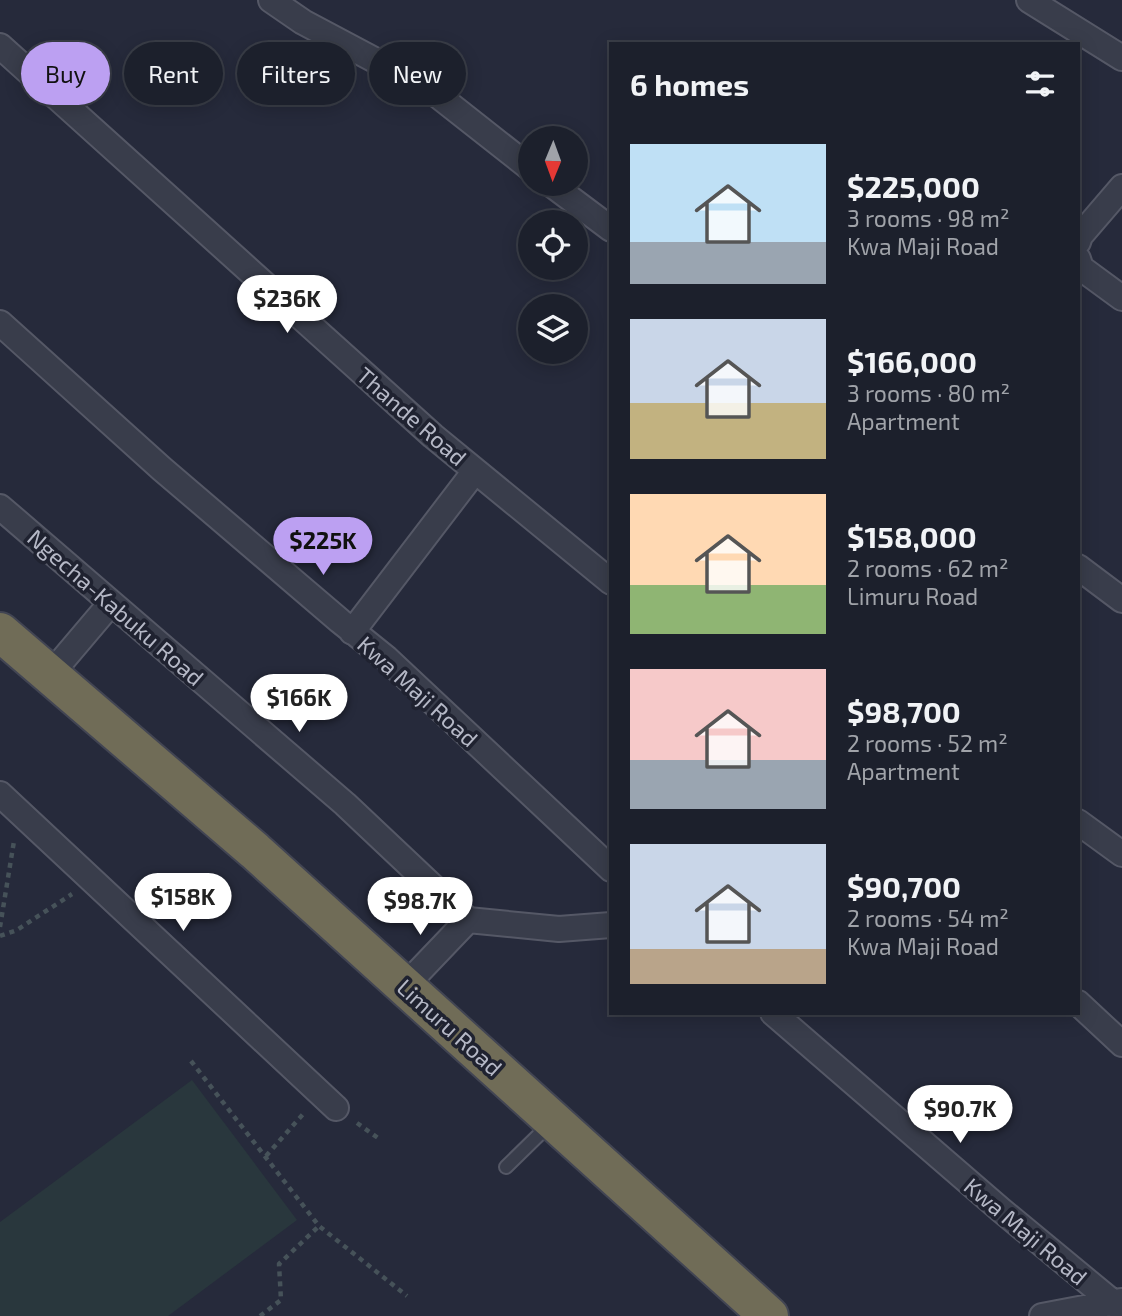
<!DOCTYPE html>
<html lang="en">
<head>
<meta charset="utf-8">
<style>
  body { margin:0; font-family:"Exo 2",sans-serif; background:#252834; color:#f1f3f6; height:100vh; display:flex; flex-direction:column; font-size:26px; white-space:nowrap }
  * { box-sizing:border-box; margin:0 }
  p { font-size:23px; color:#a0a3a9 }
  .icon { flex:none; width:38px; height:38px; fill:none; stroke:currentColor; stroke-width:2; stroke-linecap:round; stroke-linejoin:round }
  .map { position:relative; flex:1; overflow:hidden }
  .sheet { position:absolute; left:609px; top:42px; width:471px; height:973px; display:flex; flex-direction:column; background:#1c202c; border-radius:0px; box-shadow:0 4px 18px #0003,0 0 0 2px #3a3e48 }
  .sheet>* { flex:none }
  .top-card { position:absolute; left:21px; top:42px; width:483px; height:63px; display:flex; gap:14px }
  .needle { width:46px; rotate:181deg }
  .fabs { position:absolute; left:518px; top:126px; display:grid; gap:14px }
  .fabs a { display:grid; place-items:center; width:70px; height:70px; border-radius:50%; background:#1c202c; box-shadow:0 4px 18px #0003,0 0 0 2px #3a3e48; font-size:35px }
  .price { position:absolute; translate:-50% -60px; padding:0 16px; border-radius:24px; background:#fff; color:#222; font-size:23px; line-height:46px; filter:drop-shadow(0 2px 4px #0008) }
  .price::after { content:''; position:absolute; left:50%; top:42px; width:21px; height:16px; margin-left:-10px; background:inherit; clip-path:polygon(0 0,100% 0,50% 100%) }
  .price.selected { background:#bca0f2; color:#111 }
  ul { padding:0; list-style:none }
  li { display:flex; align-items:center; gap:21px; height:175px; padding:0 21px }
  li span { display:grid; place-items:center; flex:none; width:196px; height:140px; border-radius:0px; color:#555 }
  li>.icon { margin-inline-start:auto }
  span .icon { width:84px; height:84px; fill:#fffc; stroke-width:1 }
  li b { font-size:30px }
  h2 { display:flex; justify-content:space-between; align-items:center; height:84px; padding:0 21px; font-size:30px }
  .chip { padding:0 24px; border-radius:32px; background:#1c202c; box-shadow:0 4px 18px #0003,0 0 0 2px #3a3e48; font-size:24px; line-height:63px }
  .chip.selected { background:#bca0f2; color:#111 }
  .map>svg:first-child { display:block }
  .grass { fill:#29373d }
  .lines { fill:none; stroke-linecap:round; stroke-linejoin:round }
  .lane-casing { stroke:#555866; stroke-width:16 }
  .street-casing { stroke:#555866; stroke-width:28 }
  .highway-casing { stroke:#424553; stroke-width:42 }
  .path { stroke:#465259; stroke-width:4.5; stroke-dasharray:5 5; stroke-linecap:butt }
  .lane { stroke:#393d4b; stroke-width:12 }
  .street { stroke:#393d4b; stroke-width:24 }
  .highway { stroke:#706c57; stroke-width:38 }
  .labels { text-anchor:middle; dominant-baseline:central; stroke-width:7; stroke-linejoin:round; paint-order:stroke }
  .street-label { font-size:23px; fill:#b5b8c6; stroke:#1f2230 }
</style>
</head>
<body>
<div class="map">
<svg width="1122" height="1316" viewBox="0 0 1122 1316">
  <rect width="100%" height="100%" fill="#262a3b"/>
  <path class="grass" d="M192,1080L297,1220L168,1316H0V1222Z"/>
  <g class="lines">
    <g class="lane-casing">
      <path id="lane" d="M506,1167L551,1123"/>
    </g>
    <g class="street-casing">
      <path id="street" d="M271,0L303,22L431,90L530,168
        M1029,0L1122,58
        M0,46L433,436L611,582
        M551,184L611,229
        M1078,242L1080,236L1122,187
        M1078,259L1081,268L1122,298
        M0,323L162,469L340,621L386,658L611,869
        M0,507L345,804L468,920L559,929L611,925
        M1078,567L1122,600
        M352,632L475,471
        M50,675L111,603
        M0,794L336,1108
        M1078,822L1122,854
        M405,986L468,920
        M1078,1003L1122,1044
        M773,1013L1001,1210L1122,1310
        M1042,1316L1121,1301"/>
    </g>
    <g class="highway-casing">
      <path id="highway" d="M0,632L255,851L769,1316"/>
    </g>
    <path class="path" d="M0,927L14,841
      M0,936L17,930L72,894
      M191,1061L319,1226L407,1296
      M357,1123L378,1138
      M266,1156L305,1112
      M260,1316L281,1300L279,1264L319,1226"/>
    <use href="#lane" class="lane"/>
    <use href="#street" class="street"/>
    <use href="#highway" class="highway"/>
  </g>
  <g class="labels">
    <g class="street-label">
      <text transform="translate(412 416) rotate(41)">Thande Road</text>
      <text transform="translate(116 607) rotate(41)">Ngecha-Kabuku Road</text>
      <text transform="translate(418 691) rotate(42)">Kwa Maji Road</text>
      <text transform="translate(450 1027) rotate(42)">Limuru Road</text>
      <text transform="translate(1026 1231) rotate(40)">Kwa Maji Road</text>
    </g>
  </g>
</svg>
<div class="fabs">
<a><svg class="needle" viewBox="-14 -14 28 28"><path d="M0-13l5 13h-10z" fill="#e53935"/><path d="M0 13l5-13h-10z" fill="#a0a3a9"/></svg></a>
<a><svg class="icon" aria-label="locate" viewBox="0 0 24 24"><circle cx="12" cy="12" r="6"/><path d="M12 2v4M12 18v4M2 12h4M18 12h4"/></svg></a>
<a><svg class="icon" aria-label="layers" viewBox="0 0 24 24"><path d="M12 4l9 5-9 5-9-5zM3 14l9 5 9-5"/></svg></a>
</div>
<b class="price" style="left:287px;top:335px">$236K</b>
<b class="price selected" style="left:323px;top:577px">$225K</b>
<b class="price" style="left:299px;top:734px">$166K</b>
<b class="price" style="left:183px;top:933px">$158K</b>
<b class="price" style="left:420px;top:937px">$98.7K</b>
<b class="price" style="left:960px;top:1145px">$90.7K</b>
<div class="top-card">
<a class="chip selected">Buy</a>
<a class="chip">Rent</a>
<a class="chip">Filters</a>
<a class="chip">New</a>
</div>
<section class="sheet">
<h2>6 homes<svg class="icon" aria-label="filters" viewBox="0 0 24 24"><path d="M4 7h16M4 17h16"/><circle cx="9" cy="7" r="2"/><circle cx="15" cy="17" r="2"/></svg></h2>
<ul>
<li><span style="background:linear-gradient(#bfe0f5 70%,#9aa5b1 0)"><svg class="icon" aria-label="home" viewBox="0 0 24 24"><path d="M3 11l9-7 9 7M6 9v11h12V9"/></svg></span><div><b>$225,000</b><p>3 rooms · 98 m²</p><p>Kwa Maji Road</p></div></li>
<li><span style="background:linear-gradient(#c9d6e8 60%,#c2b280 0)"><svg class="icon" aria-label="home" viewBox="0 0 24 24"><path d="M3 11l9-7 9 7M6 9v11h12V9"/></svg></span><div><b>$166,000</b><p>3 rooms · 80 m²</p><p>Apartment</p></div></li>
<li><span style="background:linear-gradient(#ffd9b3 65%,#8fb573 0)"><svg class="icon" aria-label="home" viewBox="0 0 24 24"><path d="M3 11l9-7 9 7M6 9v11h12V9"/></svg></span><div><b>$158,000</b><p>2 rooms · 62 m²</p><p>Limuru Road</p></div></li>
<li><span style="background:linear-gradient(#f6c9c9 65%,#9aa5b1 0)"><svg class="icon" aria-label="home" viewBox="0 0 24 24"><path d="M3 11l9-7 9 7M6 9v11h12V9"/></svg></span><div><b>$98,700</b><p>2 rooms · 52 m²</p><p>Apartment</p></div></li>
<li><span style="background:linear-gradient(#c9d6e8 75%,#b9a48a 0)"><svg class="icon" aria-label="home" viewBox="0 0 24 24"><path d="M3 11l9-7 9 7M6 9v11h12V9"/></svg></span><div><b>$90,700</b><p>2 rooms · 54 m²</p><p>Kwa Maji Road</p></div></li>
</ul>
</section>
</div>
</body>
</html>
